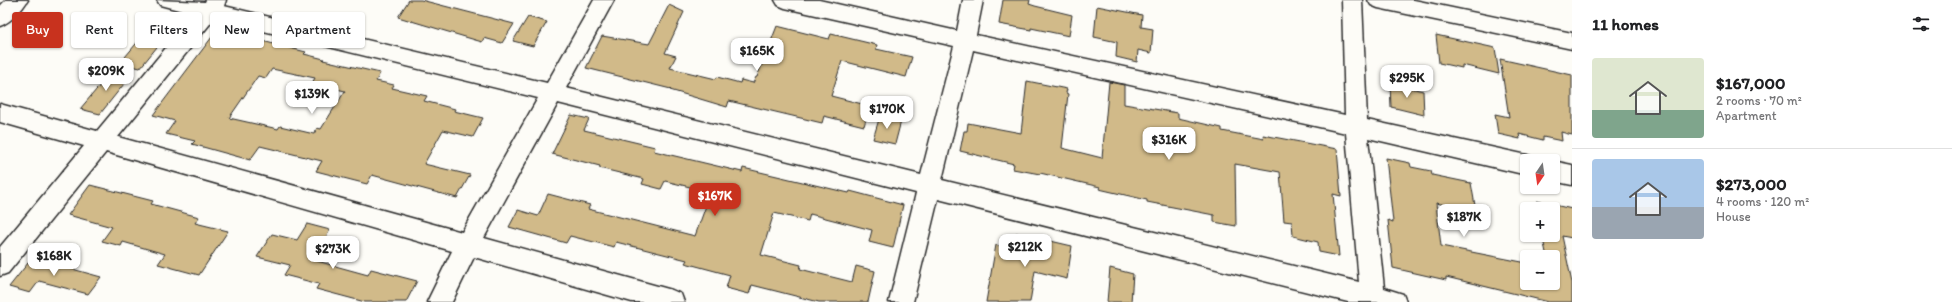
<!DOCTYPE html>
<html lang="en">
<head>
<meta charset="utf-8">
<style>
  body { margin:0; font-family:Itim,sans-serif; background:#f6f6f6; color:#202124; height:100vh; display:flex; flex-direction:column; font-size:15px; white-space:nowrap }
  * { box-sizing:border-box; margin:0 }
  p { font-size:13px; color:#757577 }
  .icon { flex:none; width:22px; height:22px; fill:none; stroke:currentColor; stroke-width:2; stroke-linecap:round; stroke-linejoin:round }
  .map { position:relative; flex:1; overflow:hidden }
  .details { display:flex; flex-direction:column; background:#fff; width:380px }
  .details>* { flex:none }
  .top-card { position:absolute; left:12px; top:12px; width:380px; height:36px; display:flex; gap:8px }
  .needle { width:26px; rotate:193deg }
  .buttons { position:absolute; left:1520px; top:154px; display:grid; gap:8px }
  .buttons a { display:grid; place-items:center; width:40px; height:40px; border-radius:4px; background:#fff; box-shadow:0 1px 3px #0004; font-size:20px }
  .price { position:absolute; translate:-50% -34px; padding:0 9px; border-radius:8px; background:#fff; color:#222; font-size:13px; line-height:26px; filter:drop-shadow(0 1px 2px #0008) }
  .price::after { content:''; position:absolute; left:50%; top:24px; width:12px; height:9px; margin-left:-6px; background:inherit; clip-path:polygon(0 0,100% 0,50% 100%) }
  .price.active { background:#c8321e; color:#fff }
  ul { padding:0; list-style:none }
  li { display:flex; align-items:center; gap:12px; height:100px; padding:0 20px }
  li+li { border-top:1px solid #e0e0e0 }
  li span { display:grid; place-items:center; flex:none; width:112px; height:80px; border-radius:4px; color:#555 }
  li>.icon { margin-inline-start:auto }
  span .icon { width:48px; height:48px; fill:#fffc; stroke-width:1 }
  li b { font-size:17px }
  h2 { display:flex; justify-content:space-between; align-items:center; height:48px; padding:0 20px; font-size:17px }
  .pill { padding:0 14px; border-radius:4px; background:#fff; box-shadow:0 1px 3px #0004; font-size:14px; line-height:36px }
  .pill.active { background:#c8321e; color:#fff }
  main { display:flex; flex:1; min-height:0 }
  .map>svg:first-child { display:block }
  .building { fill:#d1ba89; stroke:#2b2b2b; fill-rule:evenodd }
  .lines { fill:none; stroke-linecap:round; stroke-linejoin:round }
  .street-casing { stroke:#2b2b2b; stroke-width:3 }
  .street { fill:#fdfcf7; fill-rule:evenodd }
</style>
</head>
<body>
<main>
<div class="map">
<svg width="1572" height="302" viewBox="0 0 1572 302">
  <rect width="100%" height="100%" fill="#fdfcf7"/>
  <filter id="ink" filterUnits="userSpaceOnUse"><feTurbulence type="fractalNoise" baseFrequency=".025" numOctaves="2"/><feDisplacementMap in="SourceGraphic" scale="8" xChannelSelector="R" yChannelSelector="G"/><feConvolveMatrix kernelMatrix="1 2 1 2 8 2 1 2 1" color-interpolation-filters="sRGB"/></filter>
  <g filter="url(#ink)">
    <path class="building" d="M409,0H421L514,24L502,43L484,38L482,42L398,17Z
      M1003,0H1030L1029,4L1035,6L1072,15L1069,36L1031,28V30L999,24Z
      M669,5L684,12L665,53L676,56L670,68L716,79L717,77L740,83L741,80L753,83L756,77H757L777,26L829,39L831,34L877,45L876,49L912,57L906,77L842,61L831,96L870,106L864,126L824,116L822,123L729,101L727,107L670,90L671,89L586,68L602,36L649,44Z
      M1097,6L1142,15L1141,27L1153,29L1151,53L1138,50L1137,62L1116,57L1117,42L1094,37Z
      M528,17L547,22L533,46L513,41Z
      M151,26L170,31L140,68L120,63Z
      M1436,35L1495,48L1499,74L1462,65V68L1439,63Z
      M212,37L250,45L254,39L306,52L304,54L324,59L323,60L380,73L376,81L394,85L392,88L427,96L424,101L455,109L454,111L483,118L473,137L443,130L424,164L470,175L457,198L372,175L367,184L316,171L322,161L260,146L250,160L192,144L195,141L166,134L175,121L153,115ZM272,69L315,78L312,83L345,91L321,129L317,128L314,134L280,126L278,129L229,118L258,76L266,78Z
      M1500,59L1572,75V135L1561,132L1562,141L1543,137V140L1519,134L1520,139L1498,134L1495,114L1509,117Z
      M113,70L132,74L100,114L80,109Z
      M1027,81L1067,89L1066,93L1068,94L1062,148L1102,158L1109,82L1124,85V104L1178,113V118L1222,128V131L1264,139L1263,135L1337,149L1341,196L1333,194L1339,256L1319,252L1318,242L1293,236L1292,222L1284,221L1280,172L1235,164L1236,226L1214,222V215L1147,202V200L1099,189L1100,187L1040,173V174L1013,169L1014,164L960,151L964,131H967L968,123L1021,133Z
      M1390,83L1423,91L1424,115L1391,107Z
      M571,115L589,119L584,130L655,147L654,151L742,172L743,168L849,193L850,191L903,205L893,248L869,242L872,230L810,214L808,221L774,213L761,255L801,265L800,269L852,282L856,266L875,271L868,302H819L752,285L749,294L726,288L730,275L685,263L687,260L616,242L614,247L570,236L566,243L509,227L518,210L538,216L548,194L590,205L588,209L695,236L711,192L665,181L661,189L642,184L644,179L599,168L600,166L552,154Z
      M880,116L901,121L895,144L873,139Z
      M1386,158L1410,163L1411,167L1431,171L1432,175L1471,183L1476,211L1436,203L1441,246L1527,263V283H1553V257H1547L1542,235H1553V209H1539L1537,201L1572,209V238L1562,236L1572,283V302H1549L1446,277V280L1393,268L1388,220L1393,222Z
      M90,185L153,201L151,204L199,217L195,223L228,231L199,275L158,264L165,254L123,242L121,246L102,241L112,227L68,215Z
      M307,224L330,230L315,257L319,258L317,261L368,275L371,269L417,281L406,302H365L316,289L319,284L284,275L290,265L257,257L272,234L297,240Z
      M1016,233L1072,246L1067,279L1035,271L1030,302H986L996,245L1013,249Z
      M32,258L65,267L101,277L88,294L39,281L30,293L9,287Z
      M1110,268L1133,274L1131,302H1107Z"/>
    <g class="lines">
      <g class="street-casing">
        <path id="street" d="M6,0H28C22,10 11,22 0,26V6Z
          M157,0L205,2L206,0H226L224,6L547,83L594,0H614L566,88L921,175L954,46L785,8L778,5L775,0H819L957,31L963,0H983L976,35L1345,115L1342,0H1362L1367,120L1527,155L1535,158L1536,161H1527V175L1368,138L1384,288L1403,294L1406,302H1348L938,199L913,302H889L916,193L558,103L484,238L672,290L681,294L684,302H632L474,257L452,302H427L452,251L106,152L8,273L0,276V247L84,146L0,122V104L97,131L194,14L160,5ZM214,19L538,98L462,232L118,137ZM973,50L1346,133L1359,282L942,180Z
          M1368,0H1414L1572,33V49L1378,8L1371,5Z
          M1553,161L1572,165V185L1553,181Z"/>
      </g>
      <use href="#street" class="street"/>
    </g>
  </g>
</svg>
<div class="buttons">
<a><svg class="needle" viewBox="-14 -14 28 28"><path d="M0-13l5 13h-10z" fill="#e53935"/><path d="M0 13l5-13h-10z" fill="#757577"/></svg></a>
<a>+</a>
<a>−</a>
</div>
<b class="price" style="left:757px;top:72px">$165K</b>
<b class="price" style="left:106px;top:92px">$209K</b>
<b class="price" style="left:1407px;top:99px">$295K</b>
<b class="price" style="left:312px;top:115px">$139K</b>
<b class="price" style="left:887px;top:130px">$170K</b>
<b class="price" style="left:1169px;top:161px">$316K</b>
<b class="price active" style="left:715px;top:217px">$167K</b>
<b class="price" style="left:1464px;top:238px">$187K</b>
<b class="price" style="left:1025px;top:268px">$212K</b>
<b class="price" style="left:333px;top:270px">$273K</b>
<b class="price" style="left:54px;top:277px">$168K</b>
<div class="top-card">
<a class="pill active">Buy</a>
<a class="pill">Rent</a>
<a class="pill">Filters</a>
<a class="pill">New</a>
<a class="pill">Apartment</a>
</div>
</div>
<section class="details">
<h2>11 homes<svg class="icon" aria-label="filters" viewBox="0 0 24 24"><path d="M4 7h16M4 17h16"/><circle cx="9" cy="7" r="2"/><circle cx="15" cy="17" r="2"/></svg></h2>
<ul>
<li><span style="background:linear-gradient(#dfe7d0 65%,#7fa58c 0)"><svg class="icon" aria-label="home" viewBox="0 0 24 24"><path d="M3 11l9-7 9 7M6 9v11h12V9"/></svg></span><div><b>$167,000</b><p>2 rooms · 70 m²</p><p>Apartment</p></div></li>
<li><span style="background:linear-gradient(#a9c7e8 60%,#9aa5b1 0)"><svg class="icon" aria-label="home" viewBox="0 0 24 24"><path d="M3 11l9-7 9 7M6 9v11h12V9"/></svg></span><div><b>$273,000</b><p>4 rooms · 120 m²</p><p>House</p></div></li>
</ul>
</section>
</main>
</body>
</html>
